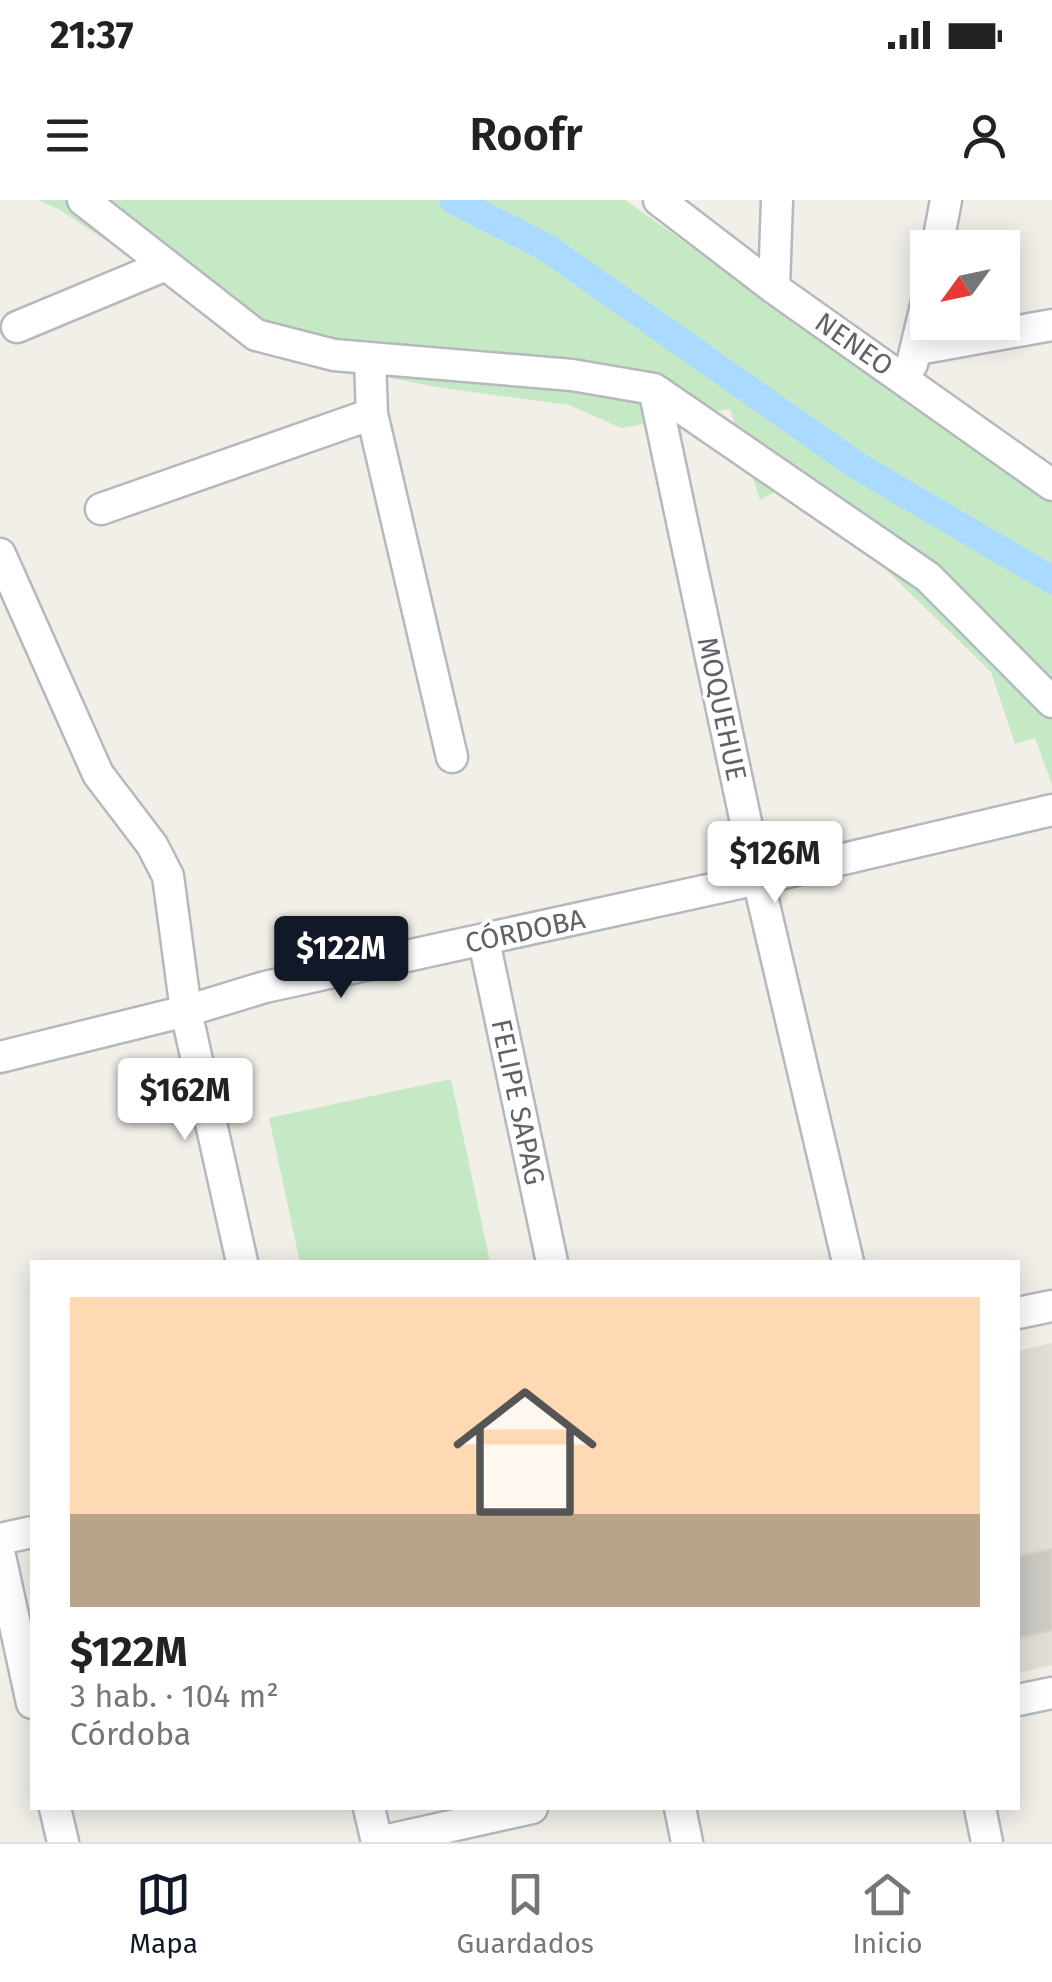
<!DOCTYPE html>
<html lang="es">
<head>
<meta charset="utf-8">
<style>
  body { margin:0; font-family:"Fira Sans",sans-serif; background:#f6f6f6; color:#222; height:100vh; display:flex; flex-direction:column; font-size:38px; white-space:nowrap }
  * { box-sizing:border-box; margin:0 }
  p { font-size:32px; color:#767676 }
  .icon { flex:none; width:55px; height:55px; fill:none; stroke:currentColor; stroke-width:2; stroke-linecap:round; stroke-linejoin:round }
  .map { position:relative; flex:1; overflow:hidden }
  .panel { position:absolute; left:30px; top:1060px; width:990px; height:550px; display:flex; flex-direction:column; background:#fff; border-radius:0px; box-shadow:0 5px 25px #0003 }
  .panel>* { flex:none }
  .needle { width:65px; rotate:237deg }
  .tools { position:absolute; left:910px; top:30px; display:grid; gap:20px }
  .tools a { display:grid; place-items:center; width:110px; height:110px; border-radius:0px; background:#fff; box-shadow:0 5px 25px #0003; font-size:50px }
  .price { position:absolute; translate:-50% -85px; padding:0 22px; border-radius:10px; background:#fff; color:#222; font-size:32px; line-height:65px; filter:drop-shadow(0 2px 5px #0008) }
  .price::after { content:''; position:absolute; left:50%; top:60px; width:30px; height:22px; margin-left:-15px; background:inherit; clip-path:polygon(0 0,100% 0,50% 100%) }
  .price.current { background:#111827; color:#fff }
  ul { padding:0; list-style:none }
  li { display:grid; align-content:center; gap:20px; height:530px; padding:0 40px }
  li span { display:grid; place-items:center; height:310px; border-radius:0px; color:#555 }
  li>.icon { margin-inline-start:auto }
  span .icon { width:180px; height:180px; fill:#fffc; stroke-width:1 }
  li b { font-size:42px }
  .status { display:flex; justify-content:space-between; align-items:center; height:70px; padding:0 50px; background:#fff; direction:ltr }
  .status svg { height:28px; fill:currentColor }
  header { display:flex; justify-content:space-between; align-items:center; height:130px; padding:0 40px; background:#fff; font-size:45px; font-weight:600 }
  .tab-bar { display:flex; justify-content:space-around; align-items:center; height:140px; border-top:2px solid #e0e0e0; background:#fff; font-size:28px; color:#767676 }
  .tab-bar a { display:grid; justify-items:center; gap:5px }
  .tab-bar .current { color:#111827 }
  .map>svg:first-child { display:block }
  .education { fill:#e1ded6 }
  .green { fill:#c5e8c5 }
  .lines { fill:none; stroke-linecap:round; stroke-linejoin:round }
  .canal { stroke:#aadaff; stroke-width:28 }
  .building { fill:#cccac5; stroke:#d6d1c6; stroke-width:2.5 }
  .minor-casing { stroke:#b5b8bc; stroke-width:35 }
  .minor { stroke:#fff; stroke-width:30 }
  .labels { text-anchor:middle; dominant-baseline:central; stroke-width:8; stroke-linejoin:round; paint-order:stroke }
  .street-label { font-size:28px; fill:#5f6368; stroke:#fff }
</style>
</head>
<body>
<div class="status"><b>21:37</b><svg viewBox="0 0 49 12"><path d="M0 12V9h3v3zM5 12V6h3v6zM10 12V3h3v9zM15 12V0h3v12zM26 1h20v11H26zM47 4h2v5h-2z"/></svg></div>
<header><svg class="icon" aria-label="menu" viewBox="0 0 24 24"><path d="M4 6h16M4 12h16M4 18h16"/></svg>Roofr<svg class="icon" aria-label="person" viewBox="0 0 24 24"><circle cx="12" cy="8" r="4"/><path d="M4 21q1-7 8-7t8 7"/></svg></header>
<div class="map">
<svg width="1052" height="1642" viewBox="0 0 1052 1642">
  <rect width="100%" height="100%" fill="#f1efe8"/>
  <path class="education" d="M1052,1143V1465L1018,1473V1151Z"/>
  <path class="green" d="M38,0H625L1052,302V584L1035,538L1015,544L991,472L795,281L760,300L730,209L621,228L569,205L436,187L281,156L60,10Z
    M451,879L490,1062H300L269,918Z"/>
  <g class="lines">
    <path class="canal" d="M453,0L547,48L856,265L1052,380"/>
  </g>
  <path class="building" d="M1052,1349V1430L1018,1438V1357Z"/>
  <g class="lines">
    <g class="minor-casing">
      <path id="minor" d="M83,0L256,135L334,155L572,175L654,189L928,377L1052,502
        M659,0L774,88L1052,285
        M937,48L946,0
        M774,88L777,0
        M17,127L166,65
        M918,149L1052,125
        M370,160L372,214L452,557
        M912,164L928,97
        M654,189L758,679L848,1062
        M101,309L372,214
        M0,354L98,574L152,645L168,676L186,811L242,1062
        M484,741L552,1062
        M0,857L186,811L265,787L758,679L1052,610
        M1018,1113L1052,1106
        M0,1339L32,1332
        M0,1356L32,1503
        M1018,1500L1052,1493
        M55,1608L63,1642
        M369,1608L377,1642
        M680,1608L687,1642
        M980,1608L987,1642
        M379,1642L532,1608"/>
    </g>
    <use href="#minor" class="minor"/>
  </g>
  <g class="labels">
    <g class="street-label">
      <text transform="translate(854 144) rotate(35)">NENEO</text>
      <text transform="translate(722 509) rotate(78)">MOQUEHUE</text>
      <text transform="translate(525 731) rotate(-12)">CÓRDOBA</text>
      <text transform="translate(518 902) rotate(78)">FELIPE SAPAG</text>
    </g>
  </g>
</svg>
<div class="tools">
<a><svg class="needle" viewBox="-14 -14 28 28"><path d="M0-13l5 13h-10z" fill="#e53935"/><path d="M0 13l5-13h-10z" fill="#767676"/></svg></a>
</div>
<b class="price" style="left:775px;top:706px">$126M</b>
<b class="price current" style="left:341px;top:801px">$122M</b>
<b class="price" style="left:185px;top:943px">$162M</b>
<section class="panel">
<ul>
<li><span style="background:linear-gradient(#ffd9b3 70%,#b9a48a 0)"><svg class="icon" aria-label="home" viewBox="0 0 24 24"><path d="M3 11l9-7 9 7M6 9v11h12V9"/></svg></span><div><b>$122M</b><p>3 hab. · 104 m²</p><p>Córdoba</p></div></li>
</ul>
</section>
</div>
<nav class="tab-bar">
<a class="current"><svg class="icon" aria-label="map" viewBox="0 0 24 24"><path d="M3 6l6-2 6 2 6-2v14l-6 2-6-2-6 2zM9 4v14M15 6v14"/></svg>Mapa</a>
<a><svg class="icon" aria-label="saved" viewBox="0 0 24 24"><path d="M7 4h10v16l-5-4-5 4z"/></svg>Guardados</a>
<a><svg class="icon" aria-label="home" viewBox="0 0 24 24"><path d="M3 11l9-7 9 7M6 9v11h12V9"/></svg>Inicio</a>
</nav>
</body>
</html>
